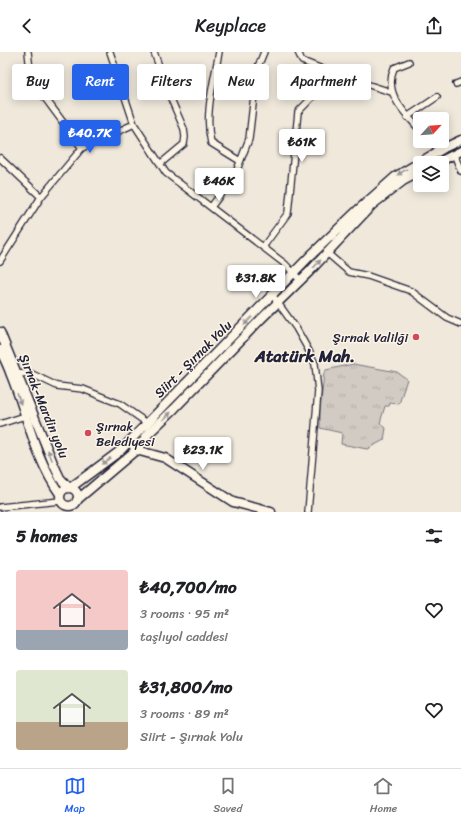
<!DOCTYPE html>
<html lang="en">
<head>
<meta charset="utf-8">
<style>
  body { margin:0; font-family:Sriracha,sans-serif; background:#f6f6f6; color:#202124; height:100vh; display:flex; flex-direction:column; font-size:15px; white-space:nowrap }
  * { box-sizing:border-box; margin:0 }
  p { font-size:13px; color:#757577 }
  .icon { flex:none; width:22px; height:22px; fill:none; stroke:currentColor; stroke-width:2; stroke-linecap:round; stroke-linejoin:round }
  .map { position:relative; height:460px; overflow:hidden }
  .panel { display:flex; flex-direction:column; background:#fff; flex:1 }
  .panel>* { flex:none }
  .top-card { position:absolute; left:12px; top:12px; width:437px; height:36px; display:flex; gap:8px }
  .needle { width:26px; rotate:64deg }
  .tools { position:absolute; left:413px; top:60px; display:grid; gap:8px }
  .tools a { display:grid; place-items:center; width:36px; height:36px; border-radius:4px; background:#fff; box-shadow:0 2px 10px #0003; font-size:20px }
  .price { position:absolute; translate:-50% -34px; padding:0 9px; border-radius:4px; background:#fff; color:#222; font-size:13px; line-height:26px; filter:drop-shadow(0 1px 2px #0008) }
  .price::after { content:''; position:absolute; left:50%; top:24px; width:12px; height:9px; margin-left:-6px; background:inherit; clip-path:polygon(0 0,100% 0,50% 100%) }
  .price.on { background:#2563eb; color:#fff }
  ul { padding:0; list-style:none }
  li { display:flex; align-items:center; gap:12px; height:100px; padding:0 16px }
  li span { display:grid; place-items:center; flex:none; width:112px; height:80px; border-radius:4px; color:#555 }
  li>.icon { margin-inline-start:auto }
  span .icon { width:48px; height:48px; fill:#fffc; stroke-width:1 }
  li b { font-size:17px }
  h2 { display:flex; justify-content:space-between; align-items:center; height:48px; padding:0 16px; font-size:17px }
  .chip { padding:0 14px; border-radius:4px; background:#fff; box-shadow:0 2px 10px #0003; font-size:14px; line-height:36px }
  .chip.on { background:#2563eb; color:#fff }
  header { display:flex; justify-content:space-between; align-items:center; height:52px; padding:0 16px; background:#fff; font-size:18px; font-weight:600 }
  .tab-bar { display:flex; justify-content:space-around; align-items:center; height:56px; border-top:1px solid #e0e0e0; background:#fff; font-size:11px; color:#757577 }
  .tab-bar a { display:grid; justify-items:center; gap:2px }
  .tab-bar .on { color:#2563eb }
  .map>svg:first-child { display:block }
  .grass { fill:url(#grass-tufts); stroke:#7a767f }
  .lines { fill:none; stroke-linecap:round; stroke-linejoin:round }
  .street-casing { stroke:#22223b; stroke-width:8 }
  .secondary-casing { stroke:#22223b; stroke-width:11 }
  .street { stroke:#fcf5e5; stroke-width:5.5 }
  .secondary { stroke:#fcf5e5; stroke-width:8 }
  .oneway { fill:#9a9698 }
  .poi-dot { fill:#d1495b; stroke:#fcf5e5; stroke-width:1.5 }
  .labels { text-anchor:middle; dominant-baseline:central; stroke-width:3; stroke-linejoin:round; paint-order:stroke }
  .poi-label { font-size:13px; fill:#22223b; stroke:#fcf5e5; text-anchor:end }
  .street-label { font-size:13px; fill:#22223b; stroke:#fcf5e5 }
  .district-label { font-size:17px; font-weight:bold; fill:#22223b; stroke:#fcf5e5 }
</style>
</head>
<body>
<header><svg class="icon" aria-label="back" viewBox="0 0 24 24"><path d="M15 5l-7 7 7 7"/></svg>Keyplace<svg class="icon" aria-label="share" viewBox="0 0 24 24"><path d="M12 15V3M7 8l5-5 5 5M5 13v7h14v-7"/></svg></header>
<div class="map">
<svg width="461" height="460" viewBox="0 0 461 460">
  <defs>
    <pattern id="grass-tufts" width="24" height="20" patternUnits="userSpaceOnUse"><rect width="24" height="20" fill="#d1cbc3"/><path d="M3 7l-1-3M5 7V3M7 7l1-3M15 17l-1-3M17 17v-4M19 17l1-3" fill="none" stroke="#b3aea8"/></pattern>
  </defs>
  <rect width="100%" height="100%" fill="#efe8db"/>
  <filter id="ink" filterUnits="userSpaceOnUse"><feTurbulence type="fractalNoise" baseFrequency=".025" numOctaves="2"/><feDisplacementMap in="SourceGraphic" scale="8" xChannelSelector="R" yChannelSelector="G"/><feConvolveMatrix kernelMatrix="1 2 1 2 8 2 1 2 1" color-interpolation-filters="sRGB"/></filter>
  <g filter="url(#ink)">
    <path class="grass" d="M353,312L397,320L407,327L399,352L390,351L389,354H385L380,371L386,376L384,388L367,397L341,392L342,381L320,376V359L324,321L326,318Z"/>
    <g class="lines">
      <g class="street-casing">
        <path id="street" d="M28,0L31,27L82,96
          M154,0L168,40L184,77L185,85L184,92L160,112
          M219,0C214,29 204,62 211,91L240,109
          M298,0L302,9L335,22L391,40
          M409,10L394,16C383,42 405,61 420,78
          M456,32L461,30
          M407,65L437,45
          M134,72L166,121L285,212L301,229
          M430,89L440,98
          M454,102L461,119
          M0,106L41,145
          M211,155L235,123L249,87L257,17L264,0
          M263,195L288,161L298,60L335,22
          M327,201L349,220L368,224L411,239L447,266L461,272
          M0,209L41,145L82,96L134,72L110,0
          M273,244L296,276L309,299L315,312L318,339L308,460
          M18,322L30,321L57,334L83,337L120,352L147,371
          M0,372L25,364
          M0,455L60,449"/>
      </g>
      <g class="secondary-casing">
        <path id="secondary" d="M437,111L461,99
          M0,280L53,411L60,426L69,436
          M0,298C4,306 8,314 11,323C27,362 35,407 60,442
          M134,395L136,398L165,406L233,450L271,460
          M60 445a9 9 0 1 1 18 0a9 9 0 1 1-18 0Z
          M70,436L120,399L310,204L359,157L395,125L444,96L461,88
          M77,448L136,398L149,381L174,357L261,267L309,220L372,153L403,129L420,120"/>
      </g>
      <use href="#street" class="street"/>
      <use href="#secondary" class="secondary"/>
    </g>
    <defs><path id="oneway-solid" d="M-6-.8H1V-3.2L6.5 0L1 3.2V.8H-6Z"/></defs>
    <g class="oneway">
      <use href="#oneway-solid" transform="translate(402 120) rotate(148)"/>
      <use href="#oneway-solid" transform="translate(317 212) rotate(-47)"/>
      <use href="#oneway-solid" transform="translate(248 269) rotate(134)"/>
      <use href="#oneway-solid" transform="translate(19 347) rotate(71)"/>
      <use href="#oneway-solid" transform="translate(167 364) rotate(-44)"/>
      <use href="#oneway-solid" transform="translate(50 403) rotate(-112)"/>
      <use href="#oneway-solid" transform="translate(106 409) rotate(144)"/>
    </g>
  </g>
  <g class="poi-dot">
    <circle cx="416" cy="285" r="4"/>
    <circle cx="88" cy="381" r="4"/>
  </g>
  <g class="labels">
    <g class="poi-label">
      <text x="408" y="285">Şırnak Valilği</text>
      <text x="96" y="374" text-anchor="start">Şırnak<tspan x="96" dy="15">Belediyesi</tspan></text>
    </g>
    <g class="street-label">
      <text transform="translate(193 307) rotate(-45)">Siirt - Şırnak Yolu</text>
      <text transform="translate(44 354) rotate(68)">Şırnak-Mardin yolu</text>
    </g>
    <g class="district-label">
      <text x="305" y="304">Atatürk Mah.</text>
    </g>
  </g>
</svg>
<div class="tools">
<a><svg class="needle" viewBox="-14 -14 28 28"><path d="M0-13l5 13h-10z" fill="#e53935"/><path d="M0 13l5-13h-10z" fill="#757577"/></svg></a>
<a><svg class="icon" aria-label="layers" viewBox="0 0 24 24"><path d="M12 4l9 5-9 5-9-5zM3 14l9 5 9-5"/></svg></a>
</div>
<b class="price on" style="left:90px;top:102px">₺40.7K</b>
<b class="price" style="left:302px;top:111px">₺61K</b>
<b class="price" style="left:219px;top:150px">₺46K</b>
<b class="price" style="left:256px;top:247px">₺31.8K</b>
<b class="price" style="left:203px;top:419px">₺23.1K</b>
<div class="top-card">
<a class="chip">Buy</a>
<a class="chip on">Rent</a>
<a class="chip">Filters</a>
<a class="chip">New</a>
<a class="chip">Apartment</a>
</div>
</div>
<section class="panel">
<h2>5 homes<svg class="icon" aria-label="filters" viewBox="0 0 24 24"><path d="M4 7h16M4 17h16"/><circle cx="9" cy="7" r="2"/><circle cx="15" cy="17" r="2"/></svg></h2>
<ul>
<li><span style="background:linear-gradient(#f6c9c9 75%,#9aa5b1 0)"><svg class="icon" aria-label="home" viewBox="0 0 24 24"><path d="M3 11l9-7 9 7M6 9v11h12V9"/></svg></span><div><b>₺40,700/mo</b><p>3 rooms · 95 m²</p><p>taşlıyol caddesi</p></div><svg class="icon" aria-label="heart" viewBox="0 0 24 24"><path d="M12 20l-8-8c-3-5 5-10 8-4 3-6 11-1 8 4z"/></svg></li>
<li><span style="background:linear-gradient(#dfe7d0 65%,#b9a48a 0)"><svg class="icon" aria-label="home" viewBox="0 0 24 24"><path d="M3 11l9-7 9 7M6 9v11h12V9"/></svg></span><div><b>₺31,800/mo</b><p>3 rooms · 89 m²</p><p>Siirt - Şırnak Yolu</p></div><svg class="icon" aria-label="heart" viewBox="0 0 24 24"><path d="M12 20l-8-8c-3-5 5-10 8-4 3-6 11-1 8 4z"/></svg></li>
</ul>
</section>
<nav class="tab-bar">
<a class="on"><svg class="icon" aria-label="map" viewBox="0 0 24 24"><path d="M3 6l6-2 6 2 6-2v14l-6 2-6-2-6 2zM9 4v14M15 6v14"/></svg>Map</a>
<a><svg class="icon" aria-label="saved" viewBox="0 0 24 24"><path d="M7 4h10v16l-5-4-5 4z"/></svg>Saved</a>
<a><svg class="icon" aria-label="home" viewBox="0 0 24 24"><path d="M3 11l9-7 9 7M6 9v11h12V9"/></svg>Home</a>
</nav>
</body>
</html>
